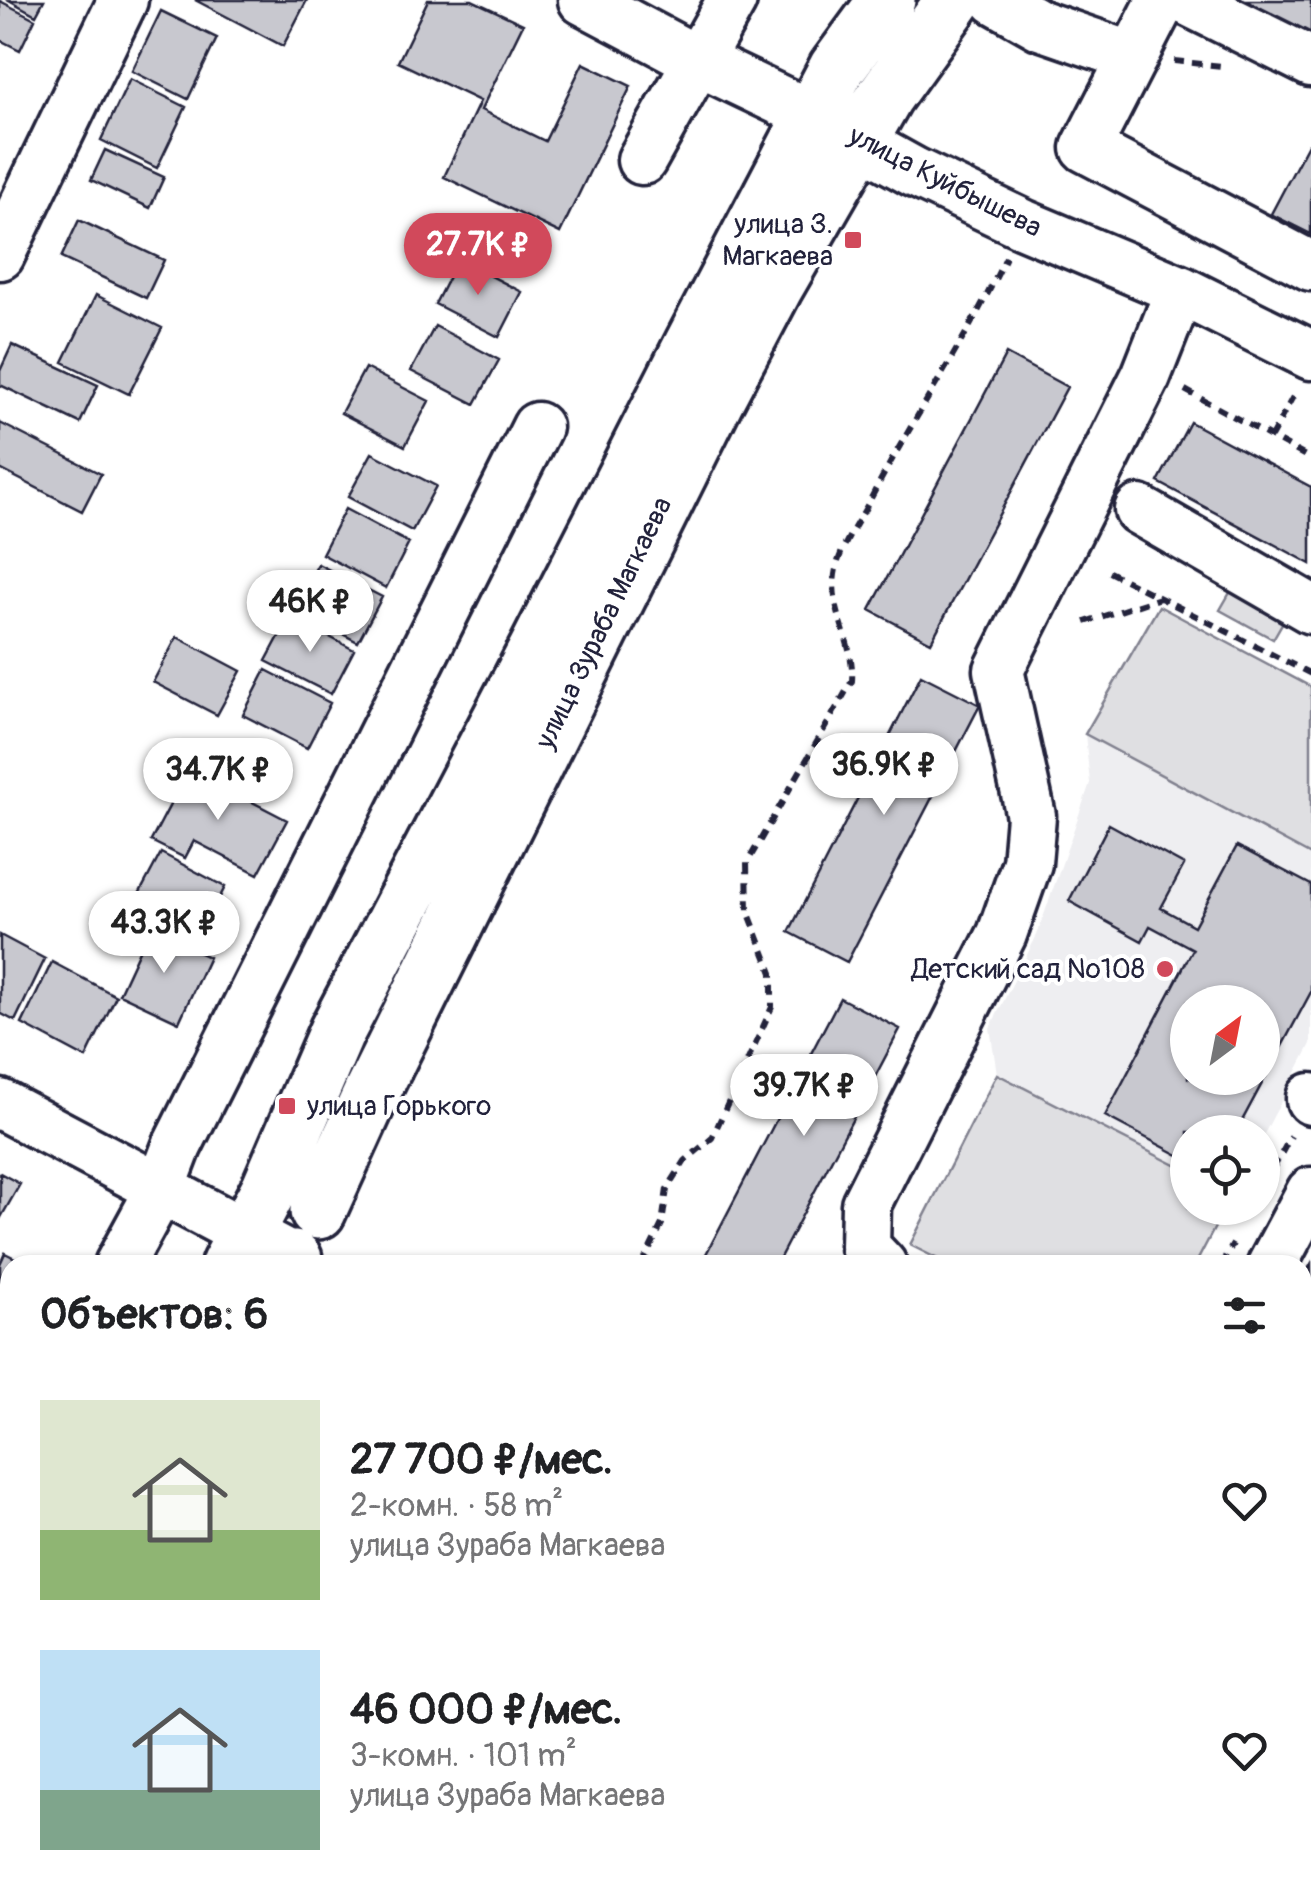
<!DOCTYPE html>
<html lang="ru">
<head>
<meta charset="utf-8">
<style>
  body { margin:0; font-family:Pangolin,sans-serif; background:#f6f6f6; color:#202124; height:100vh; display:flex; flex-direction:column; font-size:38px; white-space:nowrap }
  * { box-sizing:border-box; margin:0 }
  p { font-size:32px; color:#757577 }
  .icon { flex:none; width:55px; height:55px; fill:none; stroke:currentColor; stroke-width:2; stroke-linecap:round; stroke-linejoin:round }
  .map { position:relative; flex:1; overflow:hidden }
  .panel { position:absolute; left:0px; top:1255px; width:1312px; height:640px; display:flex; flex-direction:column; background:#fff; border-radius:30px 30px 0 0; box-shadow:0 2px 8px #0004 }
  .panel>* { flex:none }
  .needle { width:65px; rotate:32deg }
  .controls { position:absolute; left:1170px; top:985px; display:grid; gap:20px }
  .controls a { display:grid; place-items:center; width:110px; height:110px; border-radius:50%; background:#fff; box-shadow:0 2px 8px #0004; font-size:50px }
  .price { position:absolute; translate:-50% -85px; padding:0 22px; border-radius:35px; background:#fff; color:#222; font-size:32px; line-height:65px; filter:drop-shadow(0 2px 5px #0008) }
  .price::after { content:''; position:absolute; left:50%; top:60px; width:30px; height:22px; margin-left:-15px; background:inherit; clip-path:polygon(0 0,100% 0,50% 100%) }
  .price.active { background:#d1495b; color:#fff }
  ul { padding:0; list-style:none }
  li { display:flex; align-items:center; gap:30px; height:250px; padding:0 40px }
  li span { display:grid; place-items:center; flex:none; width:280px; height:200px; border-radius:0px; color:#555 }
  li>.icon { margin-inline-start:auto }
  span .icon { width:120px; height:120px; fill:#fffc; stroke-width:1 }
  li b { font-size:42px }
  h2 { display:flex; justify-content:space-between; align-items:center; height:120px; padding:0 40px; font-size:42px }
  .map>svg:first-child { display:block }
  .built { fill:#eeeef1; fill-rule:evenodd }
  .park { fill:#dfdfe2; stroke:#80808e; stroke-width:2.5 }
  .building { fill:#c8c8cf; stroke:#22223b; stroke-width:2.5; fill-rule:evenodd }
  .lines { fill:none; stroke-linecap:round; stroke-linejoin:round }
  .minor-casing { stroke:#22223b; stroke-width:55 }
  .major-casing { stroke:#22223b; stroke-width:62 }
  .path { stroke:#22223b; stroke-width:6; stroke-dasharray:10 8; stroke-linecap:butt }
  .minor { stroke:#fff; stroke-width:48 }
  .major { stroke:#fff; stroke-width:55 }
  .poi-dot { fill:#d1495b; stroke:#fff; stroke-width:4 }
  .labels { text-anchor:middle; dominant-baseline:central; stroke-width:8; stroke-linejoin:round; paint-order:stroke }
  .street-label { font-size:28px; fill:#22223b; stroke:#fff }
  .poi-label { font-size:28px; fill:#22223b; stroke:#fff; text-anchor:end }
</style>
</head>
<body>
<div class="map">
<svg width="1311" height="1895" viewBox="0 0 1311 1895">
  <rect width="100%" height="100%" fill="#fff"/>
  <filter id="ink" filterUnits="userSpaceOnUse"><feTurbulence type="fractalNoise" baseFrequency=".01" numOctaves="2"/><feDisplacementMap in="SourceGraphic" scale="20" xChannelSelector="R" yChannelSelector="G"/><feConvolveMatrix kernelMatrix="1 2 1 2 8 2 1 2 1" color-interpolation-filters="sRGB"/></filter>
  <g filter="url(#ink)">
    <path class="built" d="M1159,606L1311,687V1044L1263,1136L1262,1132H1188V1208H1225L1195,1265H950L910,1245L997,1074L990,1028L1037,935L1090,783L1085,734ZM1188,1002H1262V1078H1188Z"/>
    <path class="park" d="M1239,577L1292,606L1273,639L1220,610Z
      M1159,606L1311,687V855L1085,734Z
      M997,1074L1187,1171L1188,1208H1225L1195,1265H950L910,1245Z
      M837,1885H959L953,1895H832Z"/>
    <path class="building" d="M9,0H44L36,15Z
      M195,0H307L283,46Z
      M428,0H472L523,24L481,110L545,141L583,63L631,86L560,233L444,177L480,101L398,62Z
      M1192,0H1311V53Z
      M0,1L35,19L20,50L0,40Z
      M161,11L217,38L188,99L132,71Z
      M130,79L186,107L157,168L101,140Z
      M1308,144L1311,145V234L1271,214Z
      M105,150L164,177L150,208L91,180Z
      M79,220L164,260L146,298L61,258Z
      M458,259L522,292L499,337L435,304Z
      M96,295L162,328L129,394L63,362Z
      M435,326L499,360L475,404L411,371Z
      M12,345L98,385L80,423L0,385V371Z
      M1006,354L1067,387L931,642L870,610Z
      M365,368L429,401L405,446L341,413Z
      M1190,422L1311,487V564L1158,482Z
      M0,423L101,474L82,511L0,469Z
      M372,453L436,486L412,531L348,497Z
      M345,509L409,543L386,588L322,554Z
      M318,564L382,597L358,642L294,609Z
      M290,616L354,650L331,694L266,661Z
      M177,637L241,671L217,715L153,682Z
      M266,670L330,703L307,748L243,715Z
      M921,675L980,705L847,962L789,932Z
      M189,769L287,820L258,874L194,841L185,858L151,841Z
      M1109,824L1184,865L1161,908L1194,926L1237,846L1311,885V992L1236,1132H1188V1160L1105,1116L1193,949L1150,926L1142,941L1069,901ZM1188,1002H1262V1078H1188Z
      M161,853L225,887L202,932L137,898Z
      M149,929L209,957L179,1022L119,994Z
      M0,935L45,959L15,1021L0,1013Z
      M52,962L116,996L86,1058L22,1024Z
      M840,998L900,1029L776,1265H718L704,1258Z
      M0,1173L20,1184L0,1219Z
      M5,1253L29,1265H10V1306L0,1301V1264Z
      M1311,1264V1406L1302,1422V1280Z
      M0,1338L10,1343L7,1392L0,1388Z
      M630,1885H704L699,1895H625Z
      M1033,1885H1105L1100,1895H1027Z"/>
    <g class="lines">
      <g class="minor-casing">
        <path id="minor" d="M583,0L700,62L811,115L914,172L1023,224L1180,290L1311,355
          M996,0L1040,25L1133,57
          M1162,0L1086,148L1311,266
          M1186,0L1311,62
          M642,160L732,0
          M0,255L123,0
          M1139,510L1311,609
          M1311,1098V1100
          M0,1104L280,1252
          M119,1265L161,1188L177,1146L537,427
          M882,1265L865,1247L866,1204L1002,934L1027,863L1031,816L999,670L1146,376L1180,290
          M1272,1265L1311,1192
          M1302,1486L1311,1491
          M0,1520L10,1497
          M1302,1679L1311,1664
          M784,1895L789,1885
          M1204,1895L1210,1885"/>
      </g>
      <g class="major-casing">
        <path id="major" d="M318,1211L373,1090L715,401L775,287L885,96L954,0
          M229,1265L269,1189L337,1031L538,647L692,345L837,68L887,0
          M291,1265L294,1259
          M0,1770L10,1748
          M0,1881L10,1859"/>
      </g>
      <path class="path" d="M1174,61L1222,66
        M1185,390L1311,459
        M1271,437L1296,391
        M1109,572L1311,674
        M1085,622L1160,598
        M1273,1169L1291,1136
        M642,1265L662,1224L667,1189L685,1161L712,1138L772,1007V973L748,911L747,863L852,681C855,641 827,609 836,569C841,546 859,521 870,500C913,418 966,341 1006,257
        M1221,1265L1233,1244
        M1303,1820L1311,1825
        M442,1885L444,1895
        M577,1895L582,1885"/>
      <use href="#minor" class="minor"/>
      <use href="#major" class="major"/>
    </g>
  </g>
  <g class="poi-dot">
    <rect x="843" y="230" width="20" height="20" rx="5"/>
    <circle cx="1165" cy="969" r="10"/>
    <rect x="277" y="1096" width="20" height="20" rx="5"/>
  </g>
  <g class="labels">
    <g class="street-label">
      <text transform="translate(945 182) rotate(27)">улица Куйбышева</text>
      <text transform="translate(604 623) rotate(-64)">улица Зураба Магкаева</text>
    </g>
    <g class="poi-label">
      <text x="833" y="224">улица З.<tspan x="833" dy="32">Магкаева</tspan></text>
      <text x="1145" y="969">Детский сад №108</text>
      <text x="307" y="1106" text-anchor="start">улица Горького</text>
    </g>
  </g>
</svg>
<div class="controls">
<a><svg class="needle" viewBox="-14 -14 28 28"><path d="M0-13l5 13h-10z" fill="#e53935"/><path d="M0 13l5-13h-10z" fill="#757577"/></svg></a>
<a><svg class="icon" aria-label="locate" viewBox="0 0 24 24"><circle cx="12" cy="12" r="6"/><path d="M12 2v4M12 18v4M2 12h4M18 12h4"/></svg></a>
</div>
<b class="price active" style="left:478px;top:298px">27.7K ₽</b>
<b class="price" style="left:310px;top:655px">46K ₽</b>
<b class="price" style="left:884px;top:818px">36.9K ₽</b>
<b class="price" style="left:218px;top:823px">34.7K ₽</b>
<b class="price" style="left:164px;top:976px">43.3K ₽</b>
<b class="price" style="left:804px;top:1139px">39.7K ₽</b>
<section class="panel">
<h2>Объектов: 6<svg class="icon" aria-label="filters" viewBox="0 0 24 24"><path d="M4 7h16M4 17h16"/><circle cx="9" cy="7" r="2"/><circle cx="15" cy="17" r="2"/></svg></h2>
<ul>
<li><span style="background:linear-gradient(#dfe7d0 65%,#8fb573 0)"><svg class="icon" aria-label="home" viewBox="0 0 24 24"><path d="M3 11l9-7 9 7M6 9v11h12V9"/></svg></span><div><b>27 700 ₽/мес.</b><p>2-комн. · 58 m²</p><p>улица Зураба Магкаева</p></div><svg class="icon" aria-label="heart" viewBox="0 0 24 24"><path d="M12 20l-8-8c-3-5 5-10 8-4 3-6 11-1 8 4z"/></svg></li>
<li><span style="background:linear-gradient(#bfe0f5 70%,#7fa58c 0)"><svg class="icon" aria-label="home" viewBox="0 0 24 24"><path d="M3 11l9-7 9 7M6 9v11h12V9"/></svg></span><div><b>46 000 ₽/мес.</b><p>3-комн. · 101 m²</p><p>улица Зураба Магкаева</p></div><svg class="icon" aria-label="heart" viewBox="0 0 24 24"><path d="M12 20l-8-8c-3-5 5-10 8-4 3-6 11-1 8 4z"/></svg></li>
</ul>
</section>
</div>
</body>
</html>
